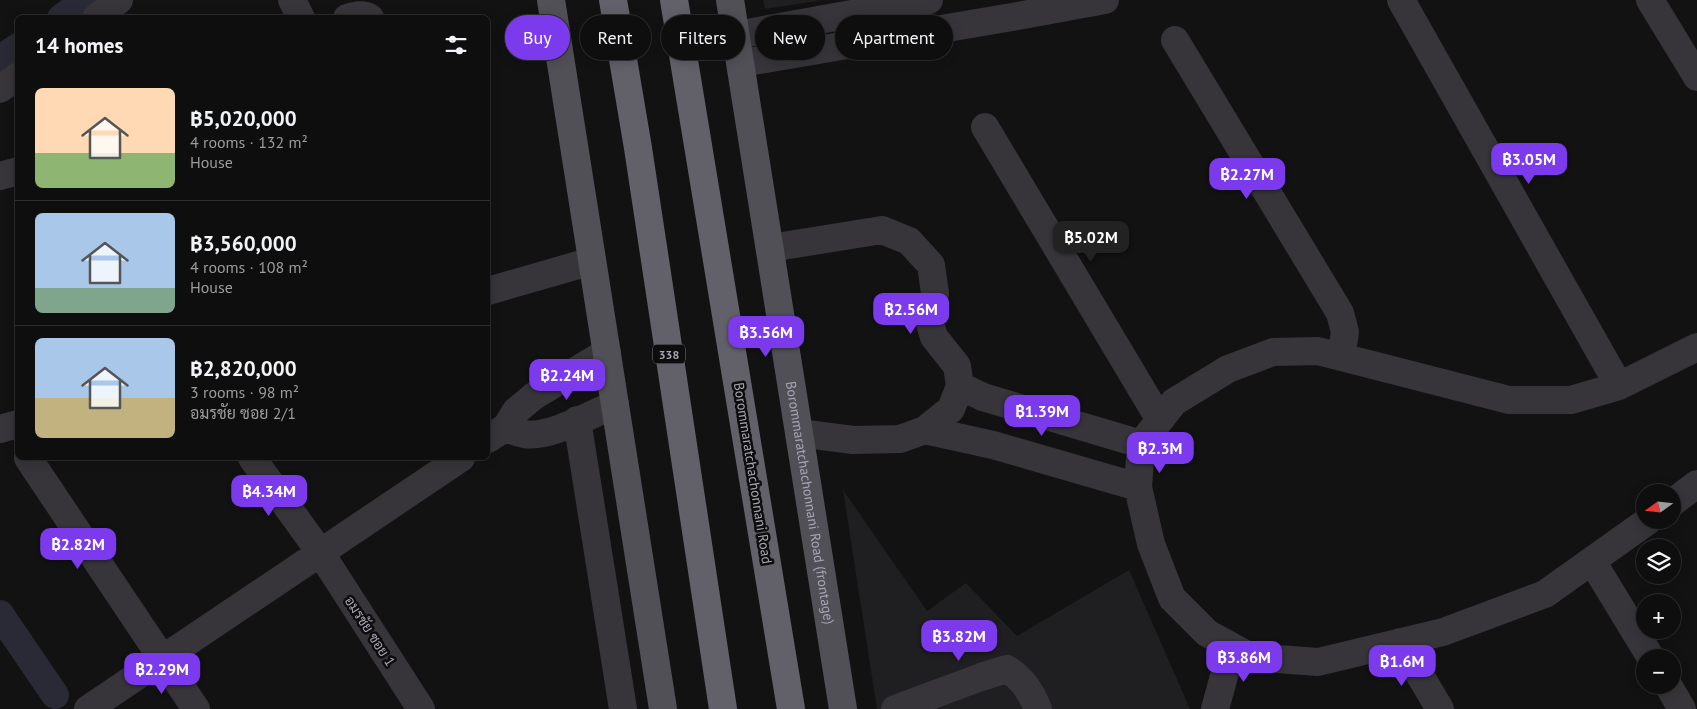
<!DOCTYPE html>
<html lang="en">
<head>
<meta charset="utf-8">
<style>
  body { margin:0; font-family:"PT Sans",Sarabun,sans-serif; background:#1c1c1c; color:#f1f3f6; height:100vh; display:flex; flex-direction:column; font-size:19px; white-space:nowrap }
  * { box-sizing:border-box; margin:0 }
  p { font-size:16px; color:#9b9c9e }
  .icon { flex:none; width:28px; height:28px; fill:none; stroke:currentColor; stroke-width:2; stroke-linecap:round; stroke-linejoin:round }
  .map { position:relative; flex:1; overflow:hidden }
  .side { position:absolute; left:15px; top:15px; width:475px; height:445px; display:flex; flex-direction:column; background:#0e0e0e; border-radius:8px; box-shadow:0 2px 12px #0003,0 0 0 1px #2e2e2e }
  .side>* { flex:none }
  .top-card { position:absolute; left:505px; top:15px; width:475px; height:45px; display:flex; gap:10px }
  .needle { width:32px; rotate:255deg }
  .controls { position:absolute; left:1636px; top:484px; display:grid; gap:10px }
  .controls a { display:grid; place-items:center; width:45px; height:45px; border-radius:50%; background:#0e0e0e; box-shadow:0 2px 12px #0003,0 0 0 1px #2e2e2e; font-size:25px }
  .price { position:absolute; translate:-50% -42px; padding:0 11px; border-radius:10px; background:#7c3aed; color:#fff; font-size:16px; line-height:32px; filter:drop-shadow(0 1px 2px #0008) }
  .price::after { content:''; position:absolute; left:50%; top:30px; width:15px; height:11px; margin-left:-8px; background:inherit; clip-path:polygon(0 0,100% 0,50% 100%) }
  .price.selected { background:#222; color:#fff }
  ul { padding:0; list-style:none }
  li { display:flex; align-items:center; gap:15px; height:125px; padding:0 20px }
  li+li { border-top:1px solid #2e2e2e }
  li span { display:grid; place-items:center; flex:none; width:140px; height:100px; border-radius:8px; color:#555 }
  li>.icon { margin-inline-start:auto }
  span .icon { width:60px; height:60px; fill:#fffc; stroke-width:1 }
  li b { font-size:21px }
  h2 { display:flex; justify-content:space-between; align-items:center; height:60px; padding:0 20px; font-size:21px }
  .tag { padding:0 18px; border-radius:22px; background:#0e0e0e; box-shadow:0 2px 12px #0003,0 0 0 1px #2e2e2e; font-size:18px; line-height:45px }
  .tag.selected { background:#7c3aed; color:#fff }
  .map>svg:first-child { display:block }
  .built { fill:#1f1e20 }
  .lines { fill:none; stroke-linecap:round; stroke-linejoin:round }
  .canal { stroke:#292a36; stroke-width:28 }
  .minor { stroke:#37353a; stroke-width:28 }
  .major { stroke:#525057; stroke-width:28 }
  .highway { stroke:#626069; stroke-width:28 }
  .labels { text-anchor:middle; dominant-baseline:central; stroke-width:5; stroke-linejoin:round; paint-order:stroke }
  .shield { fill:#0e0d0e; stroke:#7a7782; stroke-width:1 }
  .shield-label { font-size:12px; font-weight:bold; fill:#a8a4b3 }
  .street-label { font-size:14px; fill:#a8a4b3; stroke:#0e0d0e }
</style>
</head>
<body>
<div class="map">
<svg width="1697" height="709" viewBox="0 0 1697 709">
  <rect width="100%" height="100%" fill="#131213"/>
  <path class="built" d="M763,0H823L765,9Z
    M843,490L927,611L966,583L1017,636L1129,570L1190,709H877Z"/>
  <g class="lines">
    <path class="canal" d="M61,18L86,0
      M0,59L18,47
      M0,614L55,695"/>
    <path class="minor" d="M292,0L301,18
      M1401,0L1619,386
      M1650,0L1697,77
      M96,18L119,0
      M347,18C354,16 363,13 370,18
      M736,35L929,0
      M1175,40L1340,313L1345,332L1341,357
      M741,63L1012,17L1105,0
      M0,89L18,76
      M985,127L1160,420
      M0,176L18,171
      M770,248L882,230L909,241L931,265L935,293L929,320L934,337L957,366L960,386L951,409L925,430L900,439L853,440L799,433
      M488,291L592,261
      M960,386L983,397L1141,444
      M577,420L623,709
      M506,427C511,430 518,433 524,434C548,439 592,414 615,404
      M0,429L18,424
      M925,430L993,445L1138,487
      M488,439L506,427L516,411L534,396L607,352
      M28,458L196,709
      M252,458L320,552L421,709
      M1672,503L1697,484
      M1649,520L1545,594L1443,632L1318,662L1251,657L1207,633L1172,598L1151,544L1138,487L1141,444L1174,402L1228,369L1273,352L1318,351L1509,400H1571L1619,386L1697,347
      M1592,561L1651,658
      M1400,642L1440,709
      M1668,685L1682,709
      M88,709L461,458
      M895,709L981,677L1007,669C1023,679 1031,692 1038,709
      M1215,709L1232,647"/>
    <g class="major">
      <path d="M551,0L663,709"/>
      <path id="s1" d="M730,0L843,709"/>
    </g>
    <path class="highway" d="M613,0L638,148L723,709
      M674,0L791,709"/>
  </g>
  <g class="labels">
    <rect class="shield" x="653" y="344.5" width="32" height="19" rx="4"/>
    <g class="shield-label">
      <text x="669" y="354">338</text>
    </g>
    <g class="street-label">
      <text transform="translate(753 473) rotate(81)">Borommaratchachonnani Road</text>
      <text stroke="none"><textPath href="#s1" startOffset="509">Borommaratchachonnani Road (frontage)</textPath></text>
      <text transform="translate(370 631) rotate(57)">อมรชัย ซอย 1</text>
    </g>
  </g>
</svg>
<div class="controls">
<a><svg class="needle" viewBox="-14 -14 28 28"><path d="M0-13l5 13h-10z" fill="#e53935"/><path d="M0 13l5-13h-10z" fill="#9b9c9e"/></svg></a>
<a><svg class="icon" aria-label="layers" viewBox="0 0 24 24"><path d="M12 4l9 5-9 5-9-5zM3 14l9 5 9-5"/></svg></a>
<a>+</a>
<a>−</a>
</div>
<b class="price" style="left:1529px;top:185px">฿3.05M</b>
<b class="price" style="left:1247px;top:200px">฿2.27M</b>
<b class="price selected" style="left:1091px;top:263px">฿5.02M</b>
<b class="price" style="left:911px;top:335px">฿2.56M</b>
<b class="price" style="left:766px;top:358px">฿3.56M</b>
<b class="price" style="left:567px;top:401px">฿2.24M</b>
<b class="price" style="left:1042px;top:437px">฿1.39M</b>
<b class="price" style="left:1160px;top:474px">฿2.3M</b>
<b class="price" style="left:269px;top:517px">฿4.34M</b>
<b class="price" style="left:78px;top:570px">฿2.82M</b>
<b class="price" style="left:959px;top:662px">฿3.82M</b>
<b class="price" style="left:1244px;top:683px">฿3.86M</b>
<b class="price" style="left:1402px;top:687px">฿1.6M</b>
<b class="price" style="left:162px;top:695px">฿2.29M</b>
<div class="top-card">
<a class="tag selected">Buy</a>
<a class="tag">Rent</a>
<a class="tag">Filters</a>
<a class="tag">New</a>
<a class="tag">Apartment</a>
</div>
<section class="side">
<h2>14 homes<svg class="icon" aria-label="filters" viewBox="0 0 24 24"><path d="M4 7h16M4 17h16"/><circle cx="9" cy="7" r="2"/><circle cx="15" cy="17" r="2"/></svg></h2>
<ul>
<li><span style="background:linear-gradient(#ffd9b3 65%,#8fb573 0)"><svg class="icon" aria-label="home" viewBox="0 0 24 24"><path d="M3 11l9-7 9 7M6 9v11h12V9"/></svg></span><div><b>฿5,020,000</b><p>4 rooms · 132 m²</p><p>House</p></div></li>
<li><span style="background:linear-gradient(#a9c7e8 75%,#7fa58c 0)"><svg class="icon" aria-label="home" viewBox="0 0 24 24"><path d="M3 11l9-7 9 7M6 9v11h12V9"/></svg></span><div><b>฿3,560,000</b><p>4 rooms · 108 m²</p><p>House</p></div></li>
<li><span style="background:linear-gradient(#a9c7e8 60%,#c2b280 0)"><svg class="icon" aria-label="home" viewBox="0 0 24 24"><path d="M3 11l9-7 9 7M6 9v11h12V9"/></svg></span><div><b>฿2,820,000</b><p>3 rooms · 98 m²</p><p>อมรชัย ซอย 2/1</p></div></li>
</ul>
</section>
</div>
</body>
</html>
